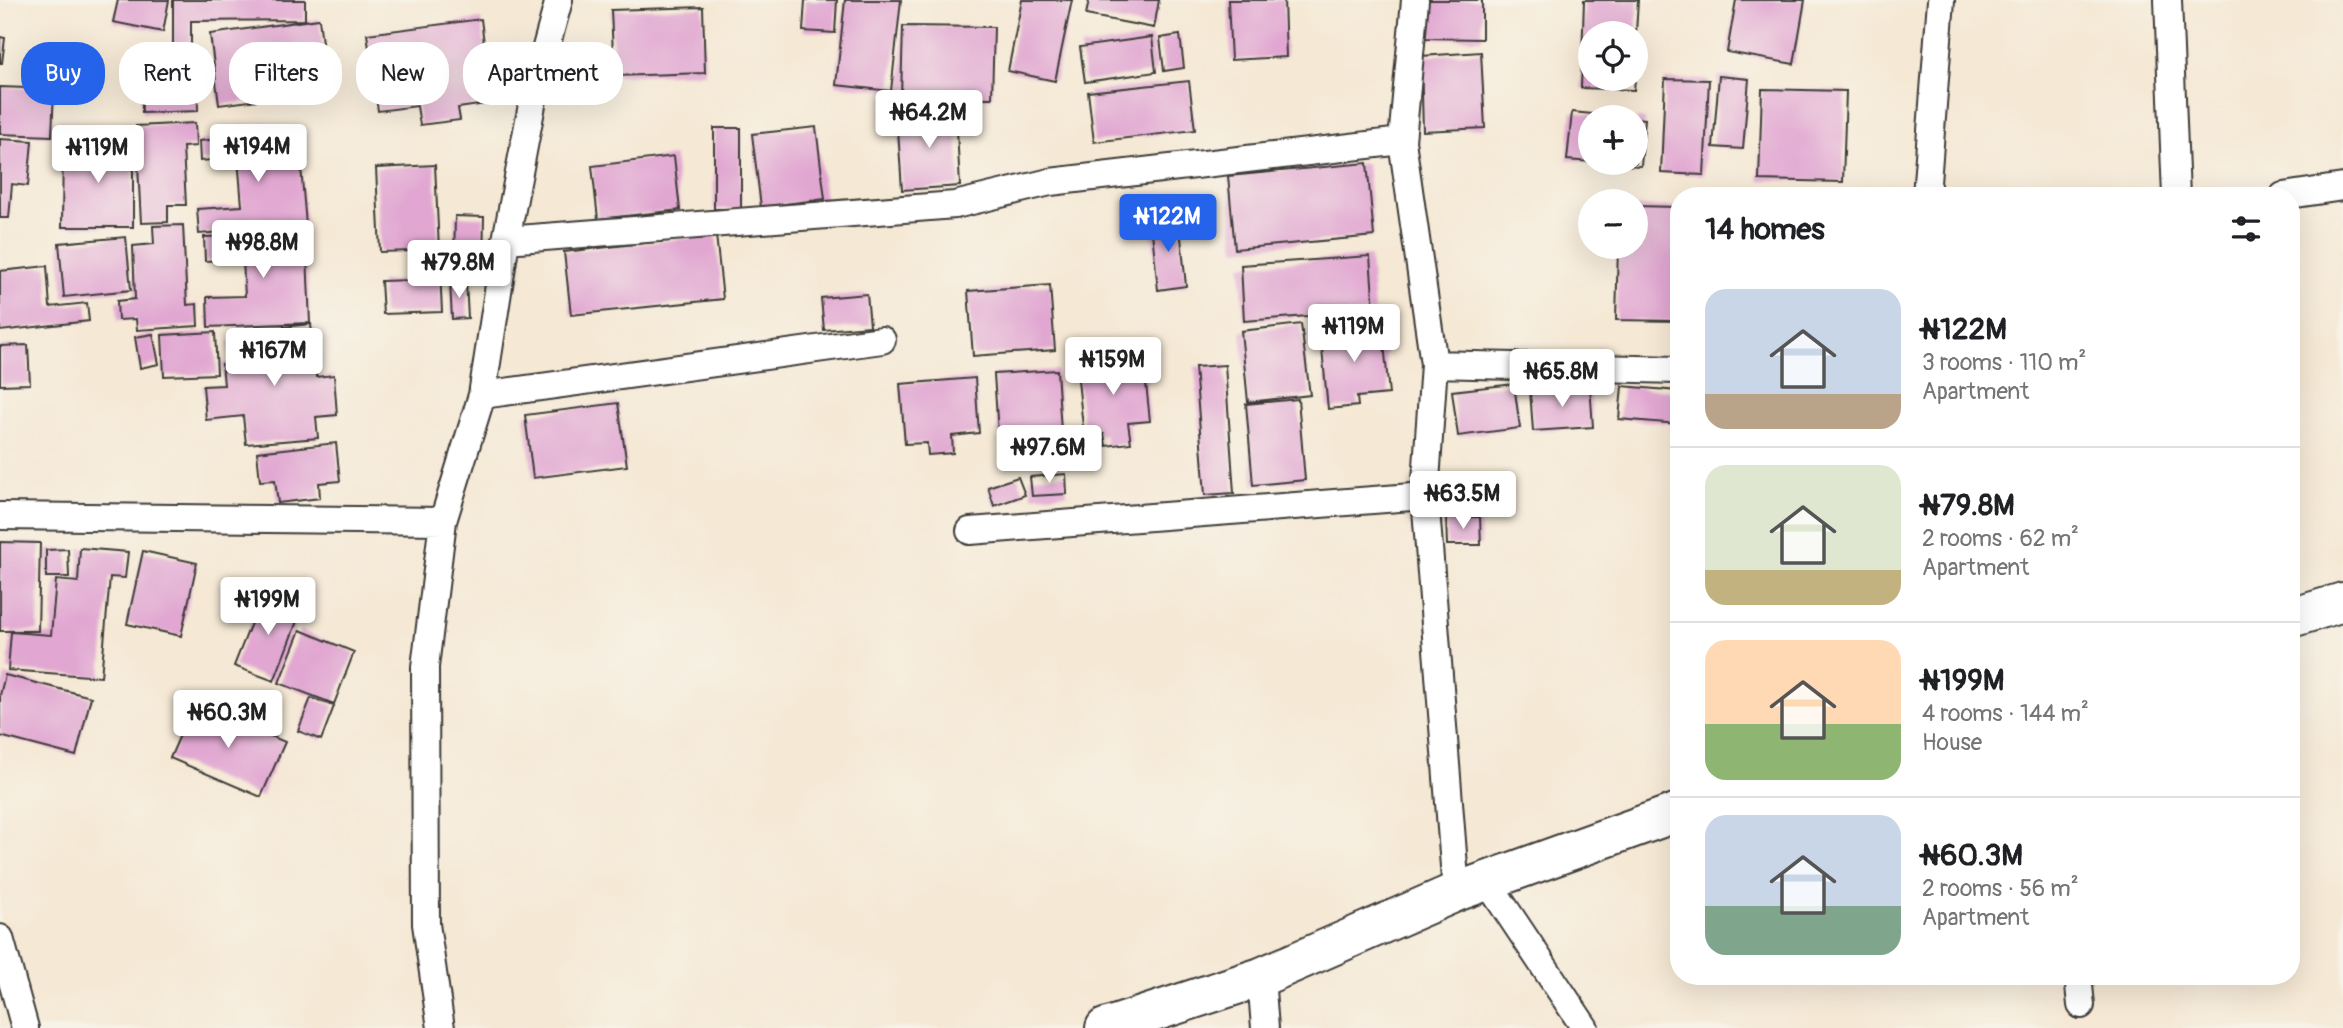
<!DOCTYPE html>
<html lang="en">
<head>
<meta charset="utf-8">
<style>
  body { margin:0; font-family:Pangolin,sans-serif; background:#f6f6f6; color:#202124; height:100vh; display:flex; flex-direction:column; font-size:26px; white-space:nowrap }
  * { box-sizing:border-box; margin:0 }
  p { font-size:23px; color:#757577 }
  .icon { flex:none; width:38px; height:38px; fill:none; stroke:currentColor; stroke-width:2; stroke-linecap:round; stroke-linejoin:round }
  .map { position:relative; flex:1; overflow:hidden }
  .side { position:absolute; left:1670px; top:187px; width:630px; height:798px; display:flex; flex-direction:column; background:#fff; border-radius:28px; box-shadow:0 7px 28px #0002 }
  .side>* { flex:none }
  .top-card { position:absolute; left:21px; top:42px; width:665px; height:63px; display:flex; gap:14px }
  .controls { position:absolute; left:1578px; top:21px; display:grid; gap:14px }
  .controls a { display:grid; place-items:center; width:70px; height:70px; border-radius:50%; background:#fff; box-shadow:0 7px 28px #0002; font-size:35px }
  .price { position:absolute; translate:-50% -60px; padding:0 16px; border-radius:7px; background:#fff; color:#222; font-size:23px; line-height:46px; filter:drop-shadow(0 2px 4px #0008) }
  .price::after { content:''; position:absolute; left:50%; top:42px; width:21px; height:16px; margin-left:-10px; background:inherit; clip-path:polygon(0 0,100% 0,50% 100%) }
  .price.on { background:#2563eb; color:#fff }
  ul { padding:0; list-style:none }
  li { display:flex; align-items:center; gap:21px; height:175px; padding:0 35px }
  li+li { border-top:2px solid #e0e0e0 }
  li span { display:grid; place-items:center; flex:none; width:196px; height:140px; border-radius:21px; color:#555 }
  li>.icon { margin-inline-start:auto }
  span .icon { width:84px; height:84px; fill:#fffc; stroke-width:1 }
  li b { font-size:30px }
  h2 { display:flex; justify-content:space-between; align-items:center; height:84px; padding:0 35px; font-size:30px }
  .tag { padding:0 24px; border-radius:28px; background:#fff; box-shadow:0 7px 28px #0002; font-size:24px; line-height:63px }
  .tag.on { background:#2563eb; color:#fff }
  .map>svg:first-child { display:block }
  .building { fill:#e1a7d2 }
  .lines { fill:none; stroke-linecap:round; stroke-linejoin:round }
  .street-casing { stroke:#3d3b38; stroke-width:30 }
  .secondary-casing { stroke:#3d3b38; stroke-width:42 }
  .street { stroke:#fff; stroke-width:26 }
  .secondary { stroke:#fff; stroke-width:38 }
</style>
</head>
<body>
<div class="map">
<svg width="2343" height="1028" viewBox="0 0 2343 1028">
  <rect width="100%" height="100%" fill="#f7f3e8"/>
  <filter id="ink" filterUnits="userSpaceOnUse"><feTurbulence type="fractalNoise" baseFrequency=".0143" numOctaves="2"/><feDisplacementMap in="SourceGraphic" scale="14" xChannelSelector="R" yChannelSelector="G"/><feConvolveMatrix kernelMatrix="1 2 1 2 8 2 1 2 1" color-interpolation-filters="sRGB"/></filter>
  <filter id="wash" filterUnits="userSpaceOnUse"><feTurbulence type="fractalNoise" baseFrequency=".00686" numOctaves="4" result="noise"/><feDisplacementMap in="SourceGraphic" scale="28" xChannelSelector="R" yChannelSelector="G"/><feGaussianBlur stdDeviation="1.57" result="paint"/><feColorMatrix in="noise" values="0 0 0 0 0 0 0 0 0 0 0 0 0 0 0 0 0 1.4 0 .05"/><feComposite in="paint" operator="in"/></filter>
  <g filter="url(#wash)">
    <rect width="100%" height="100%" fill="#f5e8d4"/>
    <g id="blocks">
      <path class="building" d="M118,0H169L163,32L113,22Z
        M173,0H305V20L191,21V48H173Z
        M805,0H837L835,33L803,31Z
        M845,0H901L891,91L836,85Z
        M1022,0H1072L1055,81L1008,71Z
        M1089,0H1159L1154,28L1086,15Z
        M1228,0H1284L1286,57L1231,60Z
        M1425,0H1482V39L1425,38Z
        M1584,0H1638L1636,33H1591V79H1635L1634,90L1581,88Z
        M1736,0H1805L1794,64L1727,52Z
        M703,7L705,73L614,76L611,10Z
        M319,19L328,91L219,105L210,34Z
        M481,19L489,84L497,83L500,102L458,108L460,120L420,125L417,106L378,111L367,34Z
        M903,26L994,27L992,98L901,97Z
        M1180,35L1184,68L1164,71L1160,38Z
        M0,37L5,38L2,63H0Z
        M1152,37L1156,72L1085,82L1080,47Z
        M1481,52L1485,128L1423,131L1421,56Z
        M177,65L178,75H197L198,111L142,113L141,66Z
        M1719,76L1749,79L1743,149L1713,147Z
        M1665,79L1709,80L1704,175L1661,173Z
        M1189,81L1195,130L1094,142L1088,92Z
        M0,87L54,89L52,136L0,134Z
        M1762,89L1846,91L1843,182L1759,180Z
        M956,111L960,186L902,190L897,115Z
        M1572,112L1603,115L1591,117V162L1567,160Z
        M1636,118L1645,119L1641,166L1622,165L1636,163Z
        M195,123L196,146L183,147L186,205H168V222L141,223L136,126Z
        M816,127L825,199L761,207L752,134Z
        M714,128H741V209H714Z
        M298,132L306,225L199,234L197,209L242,206L238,158L200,161L199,141Z
        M0,139L32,141L28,186L12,184L9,218H0Z
        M63,143H133V227H62Z
        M674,156L680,210L598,219L592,166Z
        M1367,163L1374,236L1235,249L1228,176Z
        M435,165L442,312L383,314L381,281L412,280L411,251L380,252L376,168Z
        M1636,206L1678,207V321L1616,320L1618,247H1636Z
        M455,216L484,217L483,266L454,265Z
        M1179,218L1186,286L1158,290L1151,222Z
        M183,225L187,305L197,304L198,326L137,330L136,319L118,320L117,301L135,299L133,246L154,244L153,226Z
        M306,233L310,323L208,327L207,297L245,296L243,259L205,261L204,237Z
        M716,235L723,299L571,315L564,252Z
        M126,237L131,290L64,297L59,243Z
        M1370,256L1374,311L1244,321L1241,265Z
        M47,266L50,307L87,303L89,321L0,331V271Z
        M450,281H466L468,318L452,319Z
        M1050,285L1055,350L973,356L968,291Z
        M867,294L870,326L824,330L821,298Z
        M1382,323L1389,394L1357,397L1358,406L1328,409L1320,329Z
        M311,324L316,377L334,375L337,415L316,417L318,438L246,444L243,416L206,420L203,386L224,385L222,364L230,362L228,342L274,338L273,328Z
        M1301,324L1310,395L1248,402L1241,331Z
        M215,332L217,374L164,376L162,335Z
        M153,334L159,364L140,368L135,337Z
        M28,345L30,384L0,385V346Z
        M1143,355L1150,421L1128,423L1131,443L1106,446L1104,434L1084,436L1076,362Z
        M1225,365L1234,493L1205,495L1195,367Z
        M1057,370L1061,431L1034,432L1035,442L1009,443L1008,434H998L994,374Z
        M975,378L979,433L952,436L953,453L928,455L927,443L905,444L900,384Z
        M1514,384L1520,428L1458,436L1452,391Z
        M1590,386L1593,427L1533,431L1530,390Z
        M1622,386L1678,391V424L1619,419Z
        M1298,399L1305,480L1253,485L1246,404Z
        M618,403L627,466L533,478L525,415Z
        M336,443L340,481L319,483L320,498L278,503L275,480L260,481L257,452Z
        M1066,474L1067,494L1032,496L1030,477Z
        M1018,477L1025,495L994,506L988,487Z
        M1446,517H1480L1481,545H1447Z
        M0,542L40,543L38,631H0Z
        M80,548L128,552L125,578L110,577L101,677L8,670L11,632L51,635L56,580L78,582Z
        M68,549L69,577H46V550Z
        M143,551L197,563L181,636L127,624Z
        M263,593L302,608L274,681L234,666Z
        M300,630L354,652L334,704L279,683Z
        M5,675L91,697L76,756L0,736V695Z
        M311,698L334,706L321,740L298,731Z
        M194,703L285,742L261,797L170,758Z"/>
    </g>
  </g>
  <g filter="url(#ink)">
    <use href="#blocks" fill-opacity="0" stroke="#3d3b38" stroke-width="2"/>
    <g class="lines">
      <g class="street-casing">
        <path id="street" d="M1415,0L1402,141L1434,364L1425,496L1456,892
          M2168,0L2176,196
          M1926,196L1941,0
          M2283,196L2343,187
          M506,240L955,205L1050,182L1402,141
          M1434,364L1678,370
          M482,395L882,340
          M0,516L443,521
          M970,531L1425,496
          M1487,881L1585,1028
          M0,938L25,1028
          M2078,976L2081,1005
          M1261,977L1265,1028
          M441,1028L426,924L425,667L443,521L482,395L506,240L536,84L559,0"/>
      </g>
      <g class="secondary-casing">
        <path id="secondary" d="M2291,618L2343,602
          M1105,1028L1261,977L1456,892L1678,812"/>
      </g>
      <use href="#street" class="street"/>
      <use href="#secondary" class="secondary"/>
    </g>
  </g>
</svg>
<div class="controls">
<a><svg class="icon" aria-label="locate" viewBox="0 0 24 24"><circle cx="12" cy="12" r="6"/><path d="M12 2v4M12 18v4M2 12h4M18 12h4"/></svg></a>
<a>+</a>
<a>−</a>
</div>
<b class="price" style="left:929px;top:150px">₦64.2M</b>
<b class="price" style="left:258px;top:184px">₦194M</b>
<b class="price" style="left:98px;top:185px">₦119M</b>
<b class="price on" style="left:1168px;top:254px">₦122M</b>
<b class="price" style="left:263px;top:280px">₦98.8M</b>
<b class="price" style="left:459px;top:300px">₦79.8M</b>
<b class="price" style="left:1354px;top:364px">₦119M</b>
<b class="price" style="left:274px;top:388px">₦167M</b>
<b class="price" style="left:1113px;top:397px">₦159M</b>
<b class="price" style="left:1562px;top:409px">₦65.8M</b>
<b class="price" style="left:1049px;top:485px">₦97.6M</b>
<b class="price" style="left:1463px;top:531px">₦63.5M</b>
<b class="price" style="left:268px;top:637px">₦199M</b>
<b class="price" style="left:228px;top:750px">₦60.3M</b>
<div class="top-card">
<a class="tag on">Buy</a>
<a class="tag">Rent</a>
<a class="tag">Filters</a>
<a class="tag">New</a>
<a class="tag">Apartment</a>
</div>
<section class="side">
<h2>14 homes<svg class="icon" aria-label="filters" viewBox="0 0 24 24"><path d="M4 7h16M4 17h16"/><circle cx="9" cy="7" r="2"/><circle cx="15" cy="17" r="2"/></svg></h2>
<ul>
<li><span style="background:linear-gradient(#c9d6e8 75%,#b9a48a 0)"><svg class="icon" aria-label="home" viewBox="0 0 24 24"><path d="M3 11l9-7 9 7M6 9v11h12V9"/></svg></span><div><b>₦122M</b><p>3 rooms · 110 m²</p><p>Apartment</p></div></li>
<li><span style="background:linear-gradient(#dfe7d0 75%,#c2b280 0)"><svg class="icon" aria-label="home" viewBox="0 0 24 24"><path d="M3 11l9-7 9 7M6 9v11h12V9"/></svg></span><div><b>₦79.8M</b><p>2 rooms · 62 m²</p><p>Apartment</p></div></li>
<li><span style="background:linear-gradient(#ffd9b3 60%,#8fb573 0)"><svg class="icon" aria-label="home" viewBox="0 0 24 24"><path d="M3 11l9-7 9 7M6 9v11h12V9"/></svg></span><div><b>₦199M</b><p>4 rooms · 144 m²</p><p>House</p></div></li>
<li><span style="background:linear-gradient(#c9d6e8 65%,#7fa58c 0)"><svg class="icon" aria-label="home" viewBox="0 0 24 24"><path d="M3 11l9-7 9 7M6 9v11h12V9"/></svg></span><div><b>₦60.3M</b><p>2 rooms · 56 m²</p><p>Apartment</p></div></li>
</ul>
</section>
</div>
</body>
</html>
